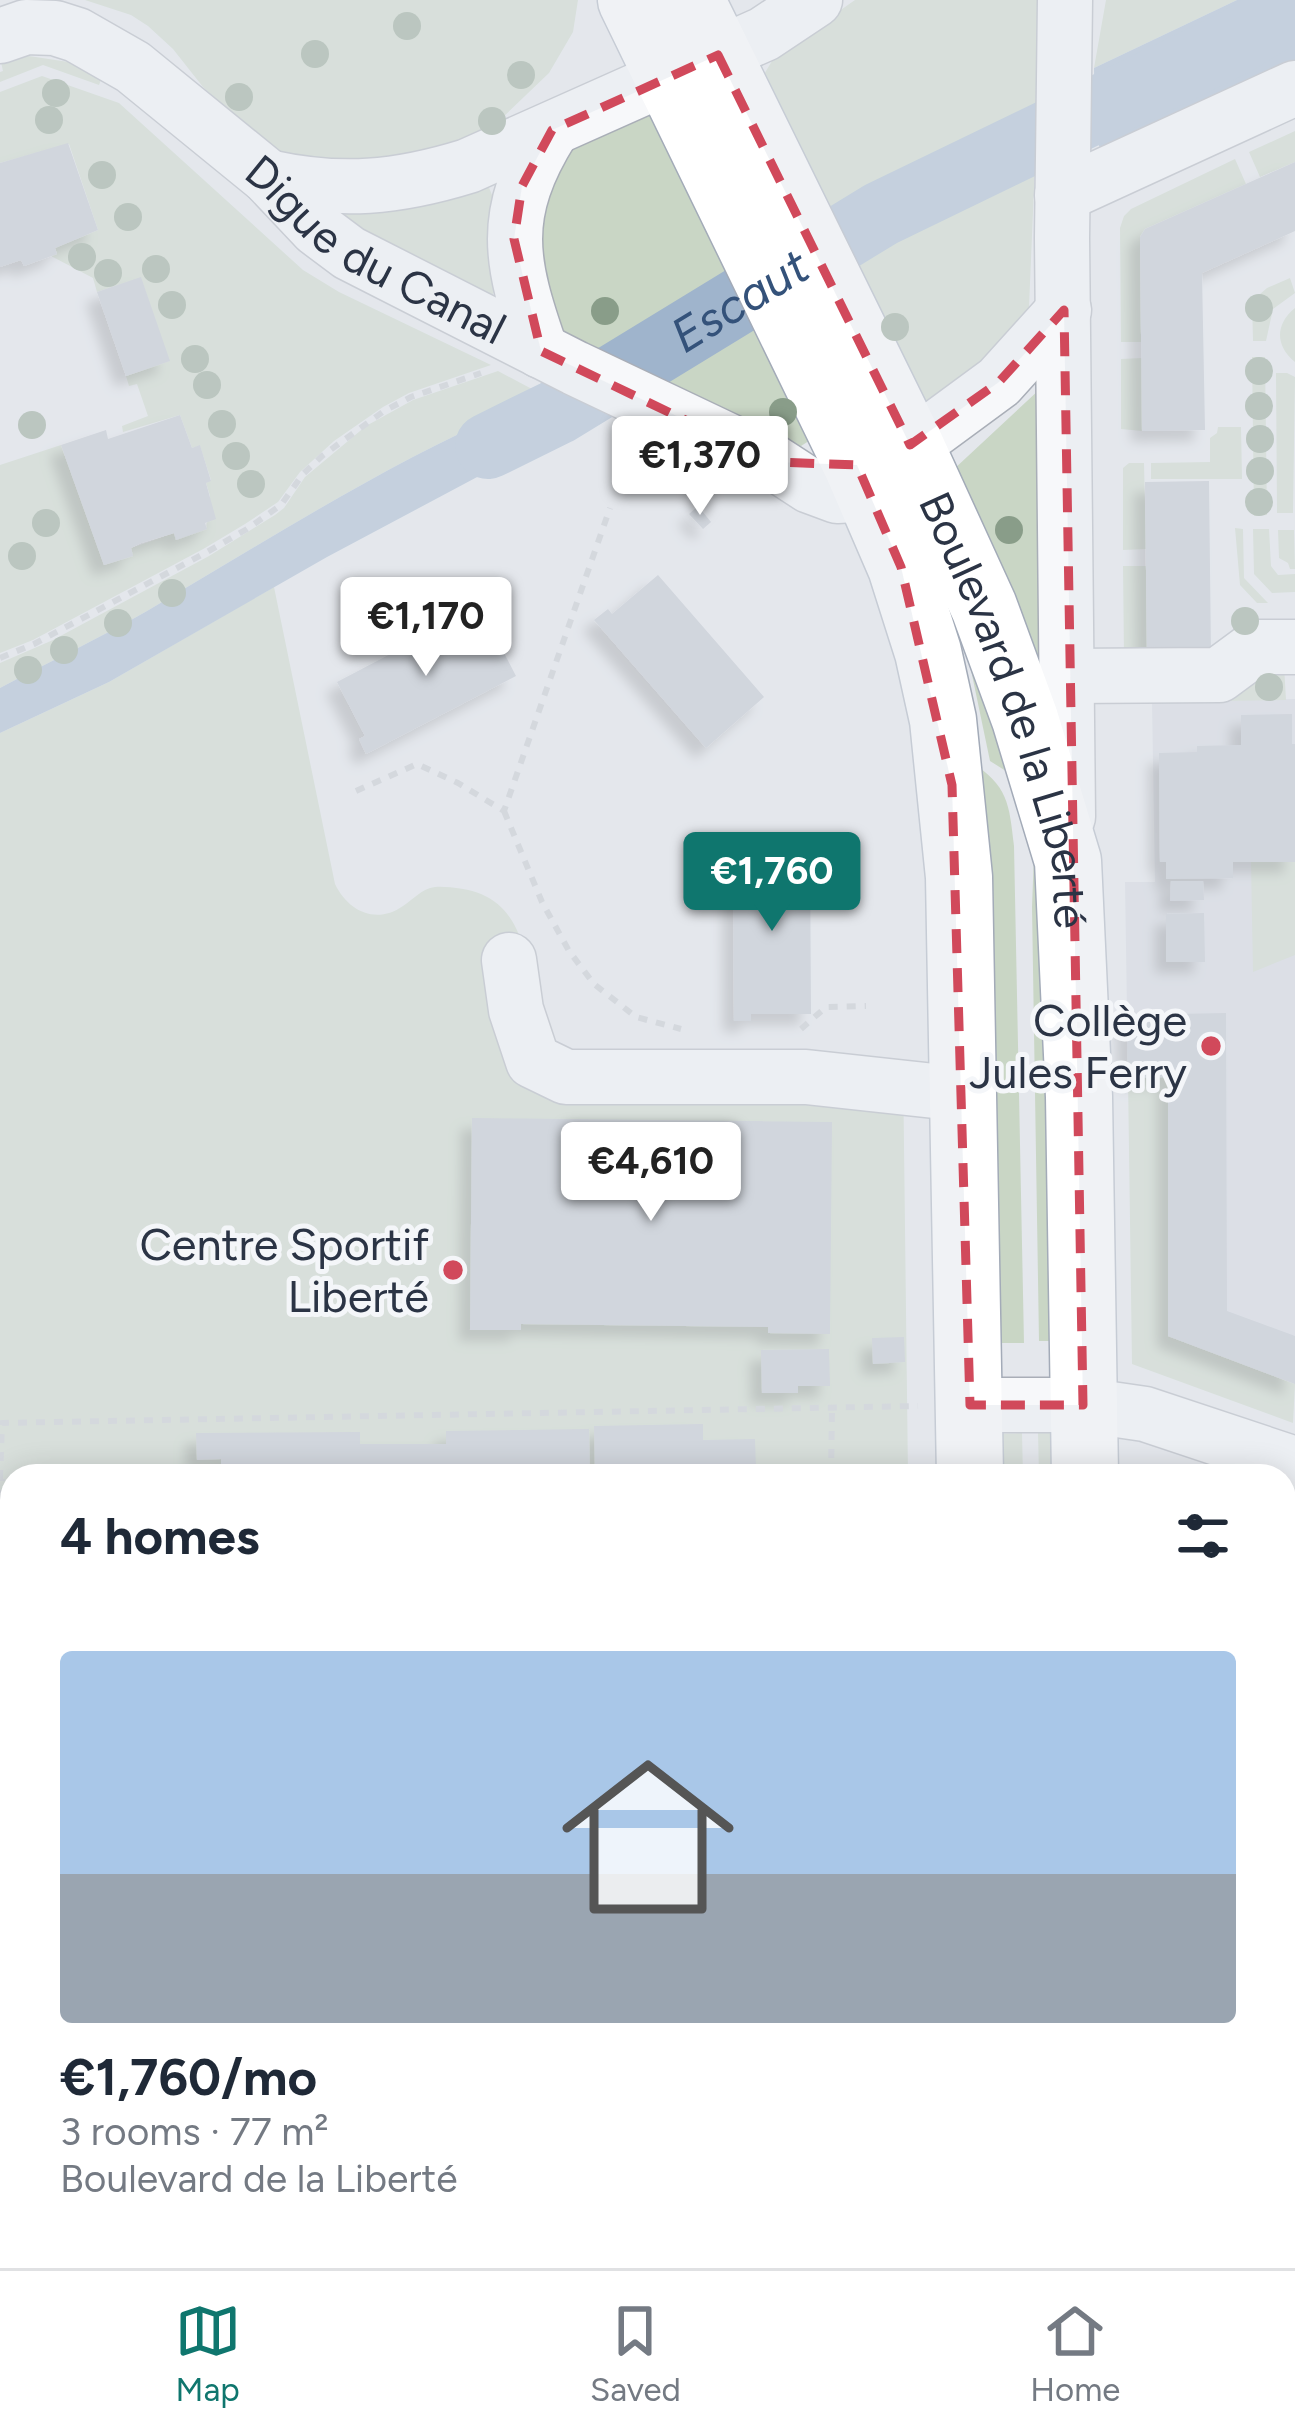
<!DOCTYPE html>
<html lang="en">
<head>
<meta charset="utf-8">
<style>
  body { margin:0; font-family:Figtree,sans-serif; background:#f2f2f3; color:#1f2937; height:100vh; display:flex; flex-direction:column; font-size:45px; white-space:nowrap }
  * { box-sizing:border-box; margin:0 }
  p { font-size:39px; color:#747a83 }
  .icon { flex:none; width:66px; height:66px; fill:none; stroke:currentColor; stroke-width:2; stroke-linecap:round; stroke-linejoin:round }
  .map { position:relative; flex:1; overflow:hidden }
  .panel { position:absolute; left:0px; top:1464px; width:1296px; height:804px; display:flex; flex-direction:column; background:#fff; border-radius:36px 36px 0 0; box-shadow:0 6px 30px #0003 }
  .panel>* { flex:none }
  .price { position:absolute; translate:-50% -102px; padding:0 27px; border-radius:12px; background:#fff; color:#222; font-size:39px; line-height:78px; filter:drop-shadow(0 3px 6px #0008) }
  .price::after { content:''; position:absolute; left:50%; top:72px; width:36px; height:27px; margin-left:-18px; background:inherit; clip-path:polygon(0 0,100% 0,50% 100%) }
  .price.current { background:#0f766e; color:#fff }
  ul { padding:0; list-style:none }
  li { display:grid; align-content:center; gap:24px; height:636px; padding:0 60px }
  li+li { border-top:3px solid #e0e1e3 }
  li span { display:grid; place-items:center; height:372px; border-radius:12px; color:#555 }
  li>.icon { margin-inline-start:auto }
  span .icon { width:216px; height:216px; fill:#fffc; stroke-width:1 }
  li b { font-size:51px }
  h2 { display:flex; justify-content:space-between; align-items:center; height:144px; padding:0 60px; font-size:51px }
  .tabs { display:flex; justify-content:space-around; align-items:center; height:168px; border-top:3px solid #e0e1e3; background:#fff; font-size:33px; color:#747a83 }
  .tabs a { display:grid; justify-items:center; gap:6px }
  .tabs .current { color:#0f766e }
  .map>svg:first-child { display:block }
  .built { fill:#d2d6de }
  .green { fill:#c9d6c5 }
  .water { fill:#9fb4cc }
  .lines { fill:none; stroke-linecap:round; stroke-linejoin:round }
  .river { stroke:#9fb4cc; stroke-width:66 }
  .building { fill:#bbc0ca; filter:url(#shadow) }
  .minor-casing { stroke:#a9aeb7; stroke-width:57 }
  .major-casing { stroke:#a3abb8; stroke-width:69 }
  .path { stroke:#c2c5cb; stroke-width:6; stroke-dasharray:9 9; stroke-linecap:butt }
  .minor { stroke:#f7f8fa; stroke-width:54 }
  .major { stroke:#fff; stroke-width:66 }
  .tree { fill:#899d89 }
  .marked { fill:none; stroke:#d1495b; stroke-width:9; stroke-dasharray:24 15; stroke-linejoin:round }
  .poi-dot { fill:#d1495b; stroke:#f4f6f9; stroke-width:4.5 }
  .labels { text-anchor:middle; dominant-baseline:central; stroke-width:10; stroke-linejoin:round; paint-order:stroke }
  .street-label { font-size:45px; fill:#2b3445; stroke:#f4f6f9 }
  .poi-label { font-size:45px; fill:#2b3445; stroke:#f4f6f9; text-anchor:end }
  .water-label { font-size:48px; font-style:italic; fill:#34527a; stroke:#f4f6f9 }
</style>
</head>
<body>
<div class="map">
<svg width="1295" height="2268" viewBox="0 0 1295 2268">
  <defs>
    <filter id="shadow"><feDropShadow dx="-11" dy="11" stdDeviation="6" flood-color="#0004"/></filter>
  </defs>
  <rect width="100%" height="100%" fill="#e4e7ec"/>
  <path class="built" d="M1295,699V1384L1168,1336V1078H1128L1125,882H1155L1152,702Z"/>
  <path class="green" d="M85,0H578L573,32L549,73L500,120L462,143L426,159L309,166L266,144L248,129L203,87L173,49L148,26L131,15Z
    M855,0H1045L1040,45L1029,307C1007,352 962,377 922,405L763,76L775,56Z
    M1106,0H1237L1094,68Z
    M29,56L75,63L103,74L99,85L43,65L0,82V72L3,71L0,58Z
    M42,76L119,103L303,270L339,292L491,365L409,393L383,407L334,441L300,472L278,502L245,524L205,548L33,640L0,653V465L61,445L104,565L132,556L131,548L174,533L177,539L206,529L210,496L206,483L211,480L200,446L192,448L180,415L123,432L122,426L148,416L137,384L129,386L126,376L169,361L141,278L97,292L93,278L51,256L57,254L55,248L98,230L69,144L0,163V92Z
    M651,110L738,268L592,358L557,325L533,254L546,185L578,140Z
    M1295,131V162L1260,177L1249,152Z
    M1235,159L1246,184L1145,229L1140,237L1141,342H1121L1120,228L1124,216L1131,209Z
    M488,185L494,200L496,290L491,296L344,225L338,209Z
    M1290,278L1295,293L1273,309L1266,341H1253L1252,301L1267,288Z
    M1295,308V362C1275,346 1275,324 1295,308Z
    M762,319L815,437L801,446L788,445L654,387Z
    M1252,357H1265L1267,515L1254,516Z
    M1142,358V431L1121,429V359Z
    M498,371L545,396C405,451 277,535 147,611C100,638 49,662 0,688V663L53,640L209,556L275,515L284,508L305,477L366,426L413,400Z
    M1276,373H1287L1295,377L1293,513H1277Z
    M1040,389V663L1033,667L953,470Z
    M1218,427H1241L1242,479H1151V463L1210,462V438L1217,433Z
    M1129,463H1144L1146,549L1123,550V468Z
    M1235,528L1243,529L1244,578L1268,603H1257L1240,585Z
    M1253,529H1269L1271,566L1278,575L1295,574V592L1272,593L1254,574Z
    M1278,530H1294L1295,569H1290L1288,563L1279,558Z
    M1123,566H1146L1147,654L1124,655Z
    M274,587L335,884C348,911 376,925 403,906C414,899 421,889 435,887C447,886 470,889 481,894C522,911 527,959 533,997C535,1006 535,1017 539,1024C545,1034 556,1043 564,1052L903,1062L908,1476H12V2256H917V2268H0V733L109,682Z
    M966,646L1017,778L990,761Z
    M1284,665L1286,700L1155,702Z
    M968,760C1008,785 1009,802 1014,846L1024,1343H987Z
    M1034,854L1042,886L1060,1341H1039L1032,907Z
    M1251,862H1295V955L1253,972Z
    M1168,1077V1336L1295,1384L1293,1423L1132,1364L1128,1078Z
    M1038,1432L1057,1433L1058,1476H1039Z
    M1022,1433L1023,1476H990V1434Z
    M1284,1505L1295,1509V2068L1284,2073Z
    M1123,2256H1231V2268H1120Z"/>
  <path class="water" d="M1237,0H1295V62L1100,148L1095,137L1094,68Z
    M1037,111L1036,164L942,213L918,168Z
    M891,182L915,228L883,245L859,200Z
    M726,275L751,326L671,376L611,346Z
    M545,396L593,419L511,459L327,557L109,682L0,733V688C49,662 100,638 147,611C277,535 405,451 545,396Z"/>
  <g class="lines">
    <path class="river" id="s1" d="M488,446L557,412L881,214L1234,43L1270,21L1295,1"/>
  </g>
  <path class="building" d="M68,143L98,230L55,248L57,254L24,266L21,260L0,267V163Z
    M1295,162V231L1202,273L1205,430L1142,431L1140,237L1145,229Z
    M141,277L170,361L126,376L97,292Z
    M180,415L192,448L200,445L211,481L206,483L216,519L205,523L207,529L176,540L174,533L141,543L131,548L133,556L104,565L61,445L106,430L108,439Z
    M1209,481L1211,657L1147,658L1145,482Z
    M698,506L711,522L703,529L689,514Z
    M658,575L764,697L706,748L594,620L608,609L612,614Z
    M480,607L516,676L366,754L359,739L365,736L337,682Z
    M1292,714V744H1295V862H1233V878L1166,879V862H1160L1159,753L1197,752V746L1241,745V715Z
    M733,851L810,852L811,1014H751V1021H734Z
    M1171,881H1203L1204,900L1170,901Z
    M1204,913L1205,962H1166V914Z
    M1226,1013L1227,1311L1295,1336V1384L1168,1336V1077L1128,1078L1127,1015Z
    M472,1118L832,1122L830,1334L768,1333V1327L521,1324V1330H470Z
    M904,1337L905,1362L873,1364L872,1338Z
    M829,1349L830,1386H798V1393H762L761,1350Z
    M703,1424V1440L755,1439L756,1469L595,1472L594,1426Z
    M589,1429L590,1476H221V1459L197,1460L196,1433L360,1432V1444H446V1431Z
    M0,2068H8L9,2095H0Z
    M363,2256H461V2268H363Z
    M556,2256H909V2268H556Z"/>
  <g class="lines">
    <g class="minor-casing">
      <g id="minor">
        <path d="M1065,0L1062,238L1068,817"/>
        <path id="s2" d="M0,36L26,27L55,28L77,35L133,67L268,177L317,229L349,253L575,368L773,462L810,486L837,496L870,494"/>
        <path d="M268,177C341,193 397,188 468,166L764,34L815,0"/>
        <path d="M1062,195L1295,88"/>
        <path d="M541,351C510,262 499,215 552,130"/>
        <path d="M874,458L927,435L999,382L1064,310"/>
        <path d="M1068,676L1219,675L1257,647H1295"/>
        <path d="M509,960L516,1010L533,1061L566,1077H806L962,1094"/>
        <path d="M970,1405H1083L1145,1414L1295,1464"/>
        <path d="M1284,2158L1295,2153"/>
        <path d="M1276,2256L1277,2268"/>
      </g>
    </g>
    <g class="major-casing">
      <g id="major">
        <path d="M631,0L857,465L901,567L928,652L943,720L959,877L970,1476"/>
        <path id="s3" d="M691,0L909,443L984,607L1025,719L1068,861L1079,1097L1085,1476"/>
        <path d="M978,2256V2268"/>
        <path d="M1090,2268V2256"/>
      </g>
    </g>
    <path class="path" d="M0,658L34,644L207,552L247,529L281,505L303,474L322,456L384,411L411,397L481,373
      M356,791L417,764L458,783L504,811L610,508
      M504,811L542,902L569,951L594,984L636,1017L681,1029
      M801,1029L826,1007L866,1006
      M831,1476L832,1408
      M0,1479L2,1423L918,1406
      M0,1589L2,1479
      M0,1967L12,1982
      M245,2256L251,2268"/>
    <use href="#minor" class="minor"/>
    <use href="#major" class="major"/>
  </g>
  <g class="tree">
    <circle cx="407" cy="26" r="14"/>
    <circle cx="315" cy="54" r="14"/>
    <circle cx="521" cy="75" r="14"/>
    <circle cx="56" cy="93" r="14"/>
    <circle cx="239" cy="97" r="14"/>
    <circle cx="49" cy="120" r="14"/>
    <circle cx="492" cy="121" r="14"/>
    <circle cx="102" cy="175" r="14"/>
    <circle cx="128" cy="217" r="14"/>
    <circle cx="82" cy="257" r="14"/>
    <circle cx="156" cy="269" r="14"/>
    <circle cx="108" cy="273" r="14"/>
    <circle cx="172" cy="305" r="14"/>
    <circle cx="1259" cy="308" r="14"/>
    <circle cx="605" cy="311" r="14"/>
    <circle cx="895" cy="327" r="14"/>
    <circle cx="195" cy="359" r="14"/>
    <circle cx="1259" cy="371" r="14"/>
    <circle cx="207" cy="385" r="14"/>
    <circle cx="1259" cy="406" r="14"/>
    <circle cx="783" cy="412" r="14"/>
    <circle cx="222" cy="424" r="14"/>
    <circle cx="32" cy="425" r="14"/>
    <circle cx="1260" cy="439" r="14"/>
    <circle cx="236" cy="456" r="14"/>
    <circle cx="1260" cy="471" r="14"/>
    <circle cx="251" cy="484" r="14"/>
    <circle cx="1259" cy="502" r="14"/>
    <circle cx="46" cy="523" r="14"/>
    <circle cx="1009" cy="530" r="14"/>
    <circle cx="22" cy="556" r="14"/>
    <circle cx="172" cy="593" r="14"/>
    <circle cx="1245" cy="621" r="14"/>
    <circle cx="118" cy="623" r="14"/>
    <circle cx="64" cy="650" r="14"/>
    <circle cx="28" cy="670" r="14"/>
    <circle cx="1269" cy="687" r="14"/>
  </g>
  <path d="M0 0H1295V2268H0ZM718,55L910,445L999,382L1064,310L1083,1405H970L952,785L901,567L857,465L773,462L541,351L514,239L522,186L552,130Z" fill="#e4e7ec" fill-opacity=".55" fill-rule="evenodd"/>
  <path class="marked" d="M718,55L910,445L999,382L1064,310L1083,1405H970L952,785L901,567L857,465L773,462L541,351L514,239L522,186L552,130Z"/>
  <g class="poi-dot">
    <circle cx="1211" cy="1046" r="12"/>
    <circle cx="453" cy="1270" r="12"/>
  </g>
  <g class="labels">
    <g class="street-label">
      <text stroke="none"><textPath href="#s2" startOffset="450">Digue du Canal</textPath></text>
      <text stroke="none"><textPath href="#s3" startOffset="780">Boulevard de la Liberté</textPath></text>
    </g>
    <g class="poi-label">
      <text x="1187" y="1020">Collège<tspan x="1187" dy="52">Jules Ferry</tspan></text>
      <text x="429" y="1244">Centre Sportif<tspan x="429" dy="52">Liberté</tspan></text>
    </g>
    <g class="water-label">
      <text stroke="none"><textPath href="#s1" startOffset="291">Escaut</textPath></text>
    </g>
  </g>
</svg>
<b class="price" style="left:700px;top:518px">€1,370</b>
<b class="price" style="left:426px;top:679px">€1,170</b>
<b class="price current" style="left:772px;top:934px">€1,760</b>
<b class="price" style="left:651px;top:1224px">€4,610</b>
<section class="panel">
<h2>4 homes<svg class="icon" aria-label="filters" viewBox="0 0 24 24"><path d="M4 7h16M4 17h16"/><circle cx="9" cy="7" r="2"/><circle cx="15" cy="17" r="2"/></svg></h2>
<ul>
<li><span style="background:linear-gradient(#a9c7e8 60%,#9aa5b1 0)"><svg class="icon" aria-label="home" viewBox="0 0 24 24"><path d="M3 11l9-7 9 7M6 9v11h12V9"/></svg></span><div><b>€1,760/mo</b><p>3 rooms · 77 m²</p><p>Boulevard de la Liberté</p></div></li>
</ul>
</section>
</div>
<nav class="tabs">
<a class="current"><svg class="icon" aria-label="map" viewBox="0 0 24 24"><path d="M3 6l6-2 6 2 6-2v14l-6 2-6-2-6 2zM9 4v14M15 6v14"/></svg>Map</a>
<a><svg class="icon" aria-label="saved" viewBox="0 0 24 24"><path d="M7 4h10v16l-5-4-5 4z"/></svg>Saved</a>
<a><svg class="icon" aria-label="home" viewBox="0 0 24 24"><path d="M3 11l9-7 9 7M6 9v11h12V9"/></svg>Home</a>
</nav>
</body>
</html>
